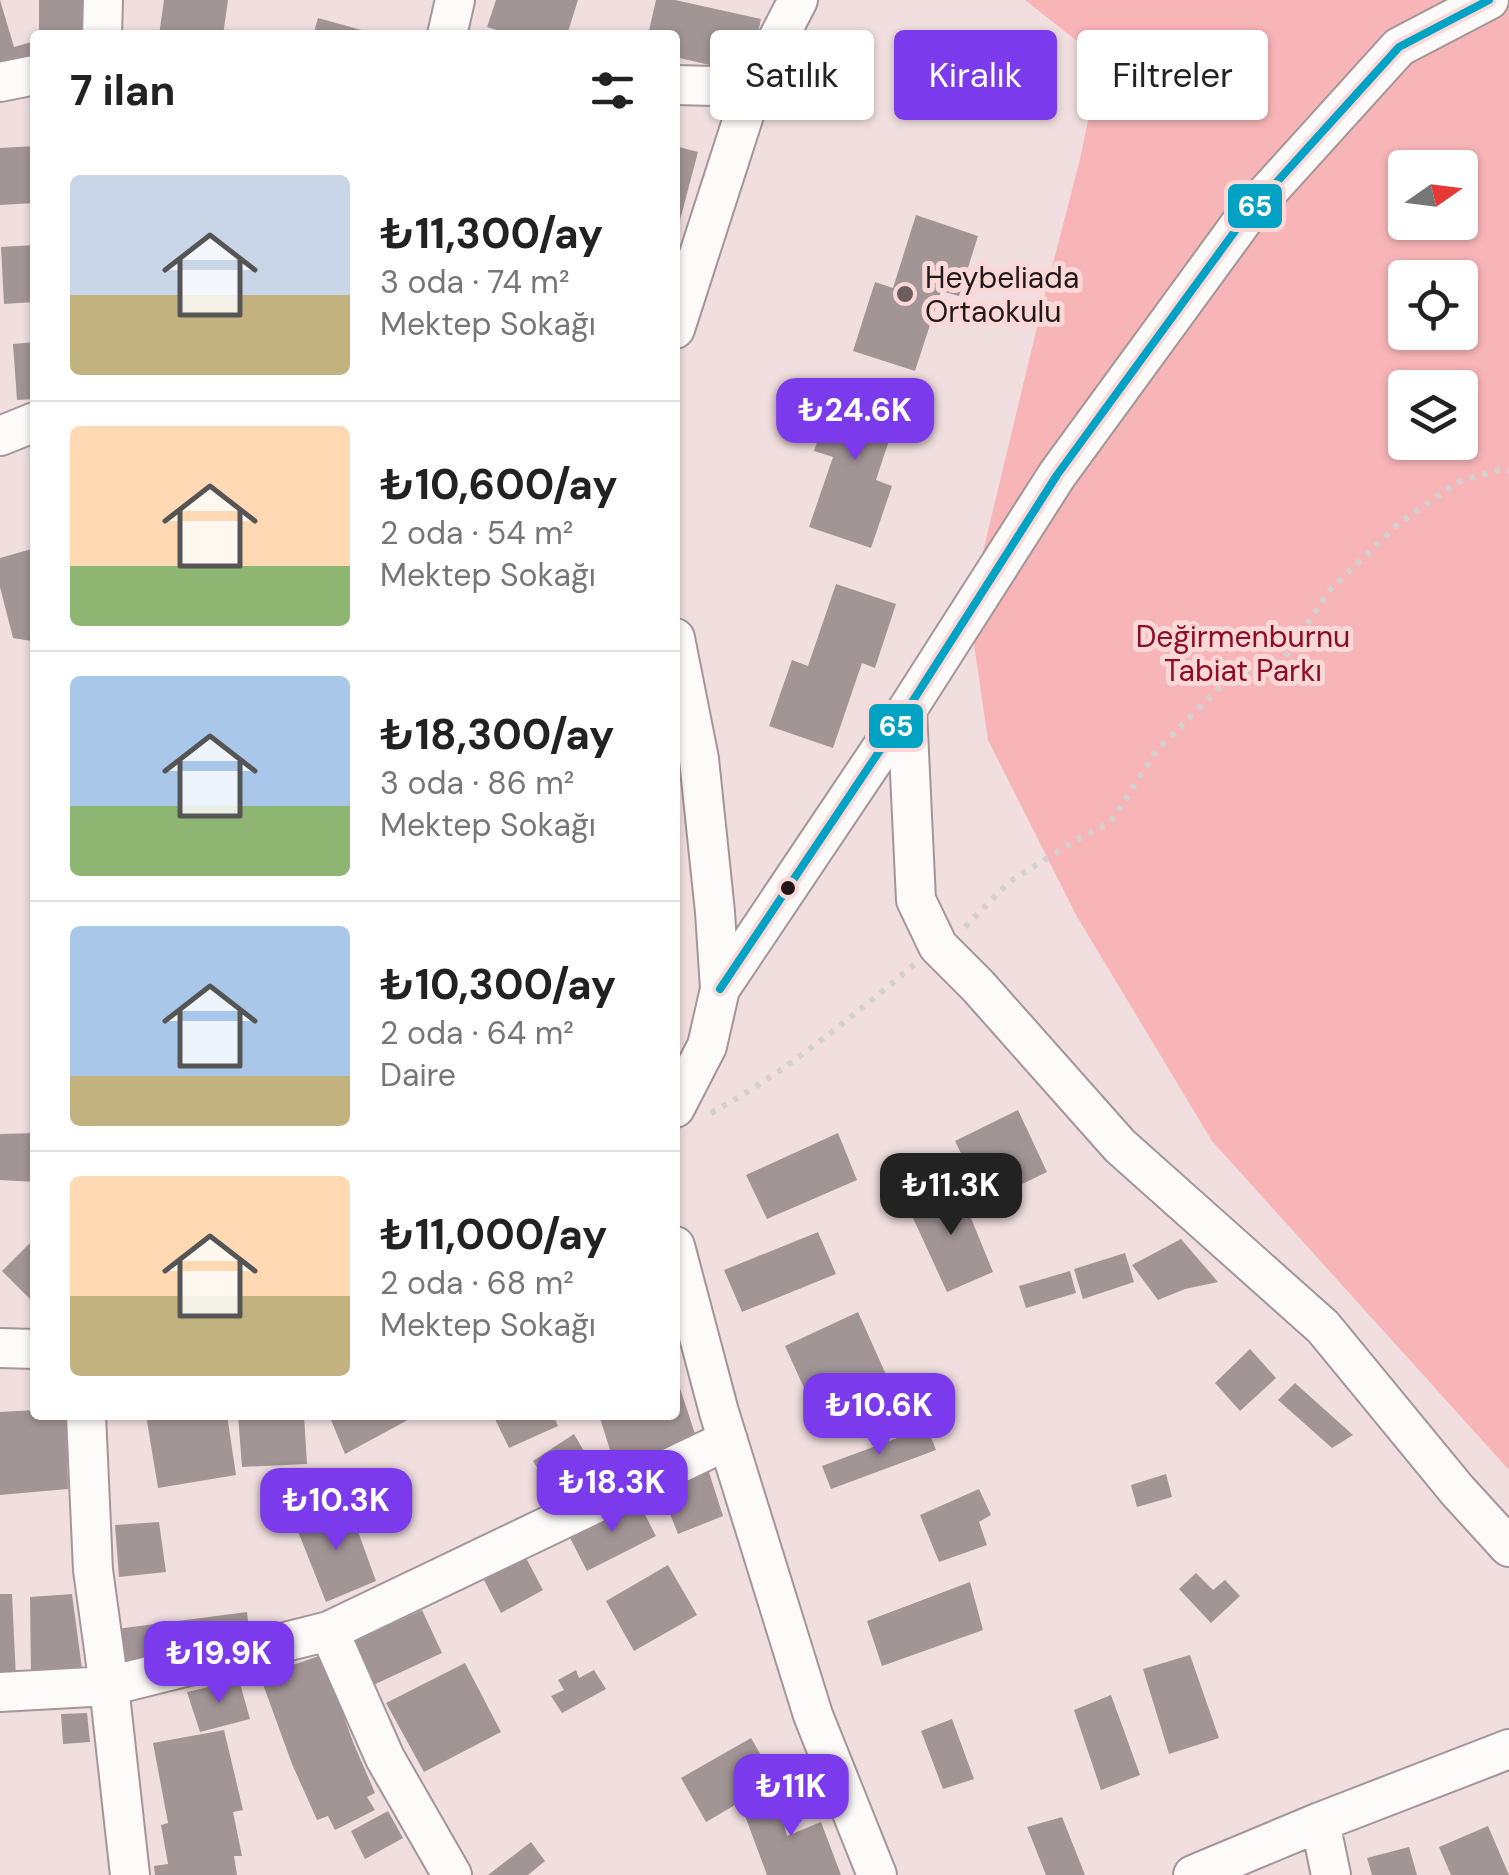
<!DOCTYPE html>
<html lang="tr">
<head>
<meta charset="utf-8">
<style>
  body { margin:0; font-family:"DM Sans",sans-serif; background:#f2f2f2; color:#222; height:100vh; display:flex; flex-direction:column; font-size:38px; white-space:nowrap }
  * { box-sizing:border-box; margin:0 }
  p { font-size:32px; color:#767676 }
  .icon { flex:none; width:55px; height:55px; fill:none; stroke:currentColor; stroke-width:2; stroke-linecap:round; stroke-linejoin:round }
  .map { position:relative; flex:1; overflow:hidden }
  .sheet { position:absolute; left:30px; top:30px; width:650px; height:1390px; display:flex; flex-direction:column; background:#fff; border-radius:10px; box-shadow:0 2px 8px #0004 }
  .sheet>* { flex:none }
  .hud { position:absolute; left:710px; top:30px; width:648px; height:90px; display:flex; gap:20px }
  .needle { width:65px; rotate:76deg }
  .fabs { position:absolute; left:1388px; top:150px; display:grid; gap:20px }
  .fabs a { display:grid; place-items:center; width:90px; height:90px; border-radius:10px; background:#fff; box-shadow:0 2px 8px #0004; font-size:50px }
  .price { position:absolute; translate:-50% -85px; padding:0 22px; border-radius:20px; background:#7c3aed; color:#fff; font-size:32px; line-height:65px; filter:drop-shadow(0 2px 5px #0008) }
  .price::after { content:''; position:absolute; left:50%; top:60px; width:30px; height:22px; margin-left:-15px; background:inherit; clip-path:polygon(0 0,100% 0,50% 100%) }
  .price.selected { background:#222; color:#fff }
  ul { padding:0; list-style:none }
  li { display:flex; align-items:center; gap:30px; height:250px; padding:0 40px }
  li+li { border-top:2px solid #e0e0e0 }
  li span { display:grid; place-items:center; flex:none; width:280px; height:200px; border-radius:10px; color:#555 }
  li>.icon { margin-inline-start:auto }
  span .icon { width:120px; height:120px; fill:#fffc; stroke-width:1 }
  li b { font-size:42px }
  h2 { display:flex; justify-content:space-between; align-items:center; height:120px; padding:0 40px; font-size:42px }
  .pill { padding:0 35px; border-radius:10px; background:#fff; box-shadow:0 2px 8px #0004; font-size:35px; line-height:90px }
  .pill.selected { background:#7c3aed; color:#fff }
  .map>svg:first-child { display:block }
  .green { fill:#f8b5b7; fill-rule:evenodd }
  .building { fill:#a29595 }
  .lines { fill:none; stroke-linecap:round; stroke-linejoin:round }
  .street-casing { stroke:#a39696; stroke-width:42 }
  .path { stroke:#d5d0d0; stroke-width:6; stroke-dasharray:5 8; stroke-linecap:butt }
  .street { stroke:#fdfafa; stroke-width:38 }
  .bus-1-casing { stroke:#f9d8d7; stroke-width:15 }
  .bus-1 { stroke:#02a2c5; stroke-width:8 }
  .poi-dot { fill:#6b5e5e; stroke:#f9d8d7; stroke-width:4 }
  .bus-dot { fill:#231818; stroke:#f9d8d7; stroke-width:4 }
  .labels { text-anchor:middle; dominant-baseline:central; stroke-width:10; stroke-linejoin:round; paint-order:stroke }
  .poi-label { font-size:30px; fill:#231818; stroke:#f9d8d7; text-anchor:start }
  .park-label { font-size:30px; fill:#8e0c27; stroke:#f9d8d7 }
  .line-badge { stroke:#f9d8d7; stroke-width:4 }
  .badge-label { font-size:28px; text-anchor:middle; font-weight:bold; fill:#fff }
</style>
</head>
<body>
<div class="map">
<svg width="1509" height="1875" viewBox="0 0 1509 1875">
  <rect width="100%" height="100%" fill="#f1dfdf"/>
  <path class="green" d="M1025,0H1509V1470L1212,1141L1076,915L988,740L969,610L1043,302L1079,163L1101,60ZM1405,168H1460V222H1405ZM1405,278H1460V332H1405ZM1405,388H1460V442H1405Z"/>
  <path class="building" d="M0,0L14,47L35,41V59L0,68Z
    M39,0H91L89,35H39Z
    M164,0H228L223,35H159Z
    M496,0H578L567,35H512L487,27Z
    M656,0H675L761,19L749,74L675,57V35H648Z
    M318,18L376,34V35H313Z
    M35,146V203L0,205V148Z
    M675,146L698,152L680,220L675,219Z
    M916,215L978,236L959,296L941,291L915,371L853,351L875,282L893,288Z
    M35,245V302L4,304L1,247Z
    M35,342V399L17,400L13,344Z
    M839,379L902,401L876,480L892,486L871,548L809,527L833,457L814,451Z
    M35,548V640L32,641L13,638L0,587V558Z
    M836,584L896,604L875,668L862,663L833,748L769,726L792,660L808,666Z
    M1018,1110L1047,1172L985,1202L955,1141Z
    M35,1133V1182L0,1180V1134Z
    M838,1133L857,1180L767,1219L746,1175Z
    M957,1184L993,1272L947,1292L908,1207Z
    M818,1232L836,1274L742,1312L724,1270Z
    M35,1238V1304L2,1271Z
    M1181,1239L1218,1282L1185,1289L1158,1300L1132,1265Z
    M1125,1253L1134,1282L1083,1299L1074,1269Z
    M1070,1271L1076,1293L1026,1308L1019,1286Z
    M858,1312L896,1397L824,1432L785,1346Z
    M1250,1349L1276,1378L1240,1411L1215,1383Z
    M675,1373L697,1440L616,1469L599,1415H675Z
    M1295,1383L1353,1435L1332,1448L1278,1400Z
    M35,1410V1415H66L68,1489L0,1495V1412Z
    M146,1415H227L236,1475L158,1488Z
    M238,1415H304L307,1464L242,1467Z
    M329,1415H417L345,1454Z
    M493,1415H553L558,1426L509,1448Z
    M927,1427L936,1450L831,1489L822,1466Z
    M574,1434L592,1465L553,1492L533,1461Z
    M707,1466L723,1516L678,1534L659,1486Z
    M1166,1474L1172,1497L1137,1507L1131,1485Z
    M979,1489L991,1515L979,1522L987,1545L939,1562L920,1515Z
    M637,1499L656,1536L587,1571L568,1534Z
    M348,1504L376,1581L326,1602L295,1524Z
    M159,1522L166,1572L119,1577L115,1525Z
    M526,1558L543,1590L501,1613L484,1580Z
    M668,1565L697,1615L634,1651L606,1601Z
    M1196,1573L1213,1590L1225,1580L1240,1596L1211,1623L1179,1589Z
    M970,1582L983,1630L882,1666L867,1621Z
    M0,1594H12L16,1679L0,1680Z
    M72,1594L83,1676L31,1681L30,1597Z
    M422,1610L442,1653L369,1687L348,1644Z
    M247,1612L251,1647L116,1666L109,1630Z
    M322,1655L353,1742L375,1793L367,1797L375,1810L335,1830L328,1816L317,1820L292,1764L260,1676Z
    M1190,1655L1219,1738L1169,1754L1143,1669Z
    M465,1663L501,1732L424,1772L386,1703Z
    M576,1670L579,1678L594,1670L606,1689L562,1713L551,1696L564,1690L558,1680Z
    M239,1680L250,1719L200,1732L187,1692Z
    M1111,1695L1140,1775L1101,1790L1074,1710Z
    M87,1713L90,1742L63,1744L61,1714Z
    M952,1719L974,1779L943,1789L921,1731Z
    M224,1730L243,1810L233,1812L242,1856H234L237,1875H155L154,1866L168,1864L161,1825L168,1823L153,1743Z
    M751,1738L776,1781L706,1822L681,1778Z
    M807,1789L817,1813L784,1825L787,1836L821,1822L841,1875H767L744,1813Z
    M388,1811L403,1838L365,1859L351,1831Z
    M1062,1817L1085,1875H1046L1027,1827Z
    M1488,1826L1509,1875H1451L1439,1847Z
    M531,1842L545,1861L528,1875H488Z
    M1409,1847L1417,1875H1372L1367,1858Z"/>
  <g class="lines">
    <g class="street-casing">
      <path id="street" d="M102,35L103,0
        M447,35L455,0
        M0,82L35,75
        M675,85L753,87
        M675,329L753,87L798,0
        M0,436L35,422
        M675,638L699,759L715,912L720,989L707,1046L675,1108
        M907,710L916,900L938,946L978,986L1120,1146L1323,1327L1457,1490L1509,1547
        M720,989L907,710L1057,475L1246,216L1399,47L1489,0
        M675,1246L719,1412L813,1715L877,1875
        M0,1348L35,1349
        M86,1415L93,1570L109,1686L130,1875
        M329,1631L385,1758L452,1875
        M0,1692L109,1686L329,1631L728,1440
        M1320,1822L1509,1749
        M1193,1875L1320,1822L1331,1875"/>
    </g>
    <path class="path" d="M965,927L1009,882L1078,839L1111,822L1156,751L1218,689L1283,660L1329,591L1397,525L1458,482L1501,469L1509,471
      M711,1113C785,1073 850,1018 915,964"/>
    <use href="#street" class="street"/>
    <g class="bus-1-casing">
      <path id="bus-1" d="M720,989L907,710L1057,475L1246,216L1399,47L1489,0"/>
    </g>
    <use href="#bus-1" class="bus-1"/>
  </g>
  <circle class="poi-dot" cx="905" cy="294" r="10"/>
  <circle class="bus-dot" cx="788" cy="888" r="9"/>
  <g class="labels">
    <g class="poi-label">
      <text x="925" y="277">Heybeliada<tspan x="925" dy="34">Ortaokulu</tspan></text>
    </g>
    <g class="park-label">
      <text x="1243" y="636">Değirmenburnu<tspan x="1243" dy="34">Tabiat Parkı</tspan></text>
    </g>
  </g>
  <g class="line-badge">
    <rect x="1226" y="182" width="58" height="48" rx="10" fill="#02a2c5"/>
    <rect x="867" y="702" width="58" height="48" rx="10" fill="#02a2c5"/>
  </g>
  <g class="badge-label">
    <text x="1255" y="216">65</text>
    <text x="896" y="736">65</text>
  </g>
</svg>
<div class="fabs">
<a><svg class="needle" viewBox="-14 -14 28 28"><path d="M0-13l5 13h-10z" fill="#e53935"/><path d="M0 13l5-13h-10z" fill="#767676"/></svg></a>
<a><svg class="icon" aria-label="locate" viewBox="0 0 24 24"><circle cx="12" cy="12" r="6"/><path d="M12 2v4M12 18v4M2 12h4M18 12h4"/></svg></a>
<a><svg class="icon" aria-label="layers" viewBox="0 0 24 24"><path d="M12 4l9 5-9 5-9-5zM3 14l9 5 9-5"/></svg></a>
</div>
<b class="price" style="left:855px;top:463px">₺24.6K</b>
<b class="price selected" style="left:951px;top:1238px">₺11.3K</b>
<b class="price" style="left:879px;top:1458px">₺10.6K</b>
<b class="price" style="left:612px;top:1535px">₺18.3K</b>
<b class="price" style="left:336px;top:1553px">₺10.3K</b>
<b class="price" style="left:219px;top:1706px">₺19.9K</b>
<b class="price" style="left:791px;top:1839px">₺11K</b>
<div class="hud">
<a class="pill">Satılık</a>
<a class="pill selected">Kiralık</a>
<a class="pill">Filtreler</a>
</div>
<section class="sheet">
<h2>7 ilan<svg class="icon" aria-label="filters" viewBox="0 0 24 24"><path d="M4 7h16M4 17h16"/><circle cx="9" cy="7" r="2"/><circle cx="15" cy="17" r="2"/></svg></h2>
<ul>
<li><span style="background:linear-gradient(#c9d6e8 60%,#c2b280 0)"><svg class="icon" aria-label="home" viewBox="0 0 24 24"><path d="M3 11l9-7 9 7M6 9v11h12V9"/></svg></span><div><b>₺11,300/ay</b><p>3 oda · 74 m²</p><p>Mektep Sokağı</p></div></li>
<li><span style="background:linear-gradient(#ffd9b3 70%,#8fb573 0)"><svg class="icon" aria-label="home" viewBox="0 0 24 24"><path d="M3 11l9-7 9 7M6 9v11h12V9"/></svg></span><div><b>₺10,600/ay</b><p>2 oda · 54 m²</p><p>Mektep Sokağı</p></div></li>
<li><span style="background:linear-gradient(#a9c7e8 65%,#8fb573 0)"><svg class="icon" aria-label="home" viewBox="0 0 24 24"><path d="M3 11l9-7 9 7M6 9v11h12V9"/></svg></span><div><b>₺18,300/ay</b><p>3 oda · 86 m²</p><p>Mektep Sokağı</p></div></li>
<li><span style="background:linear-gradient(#a9c7e8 75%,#c2b280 0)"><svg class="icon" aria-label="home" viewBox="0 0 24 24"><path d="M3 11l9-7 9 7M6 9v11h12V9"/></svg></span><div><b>₺10,300/ay</b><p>2 oda · 64 m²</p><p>Daire</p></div></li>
<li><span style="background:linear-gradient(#ffd9b3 60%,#c2b280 0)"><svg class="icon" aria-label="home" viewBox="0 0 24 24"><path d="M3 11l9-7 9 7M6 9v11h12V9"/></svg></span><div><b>₺11,000/ay</b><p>2 oda · 68 m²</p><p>Mektep Sokağı</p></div></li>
</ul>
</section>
</div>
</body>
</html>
